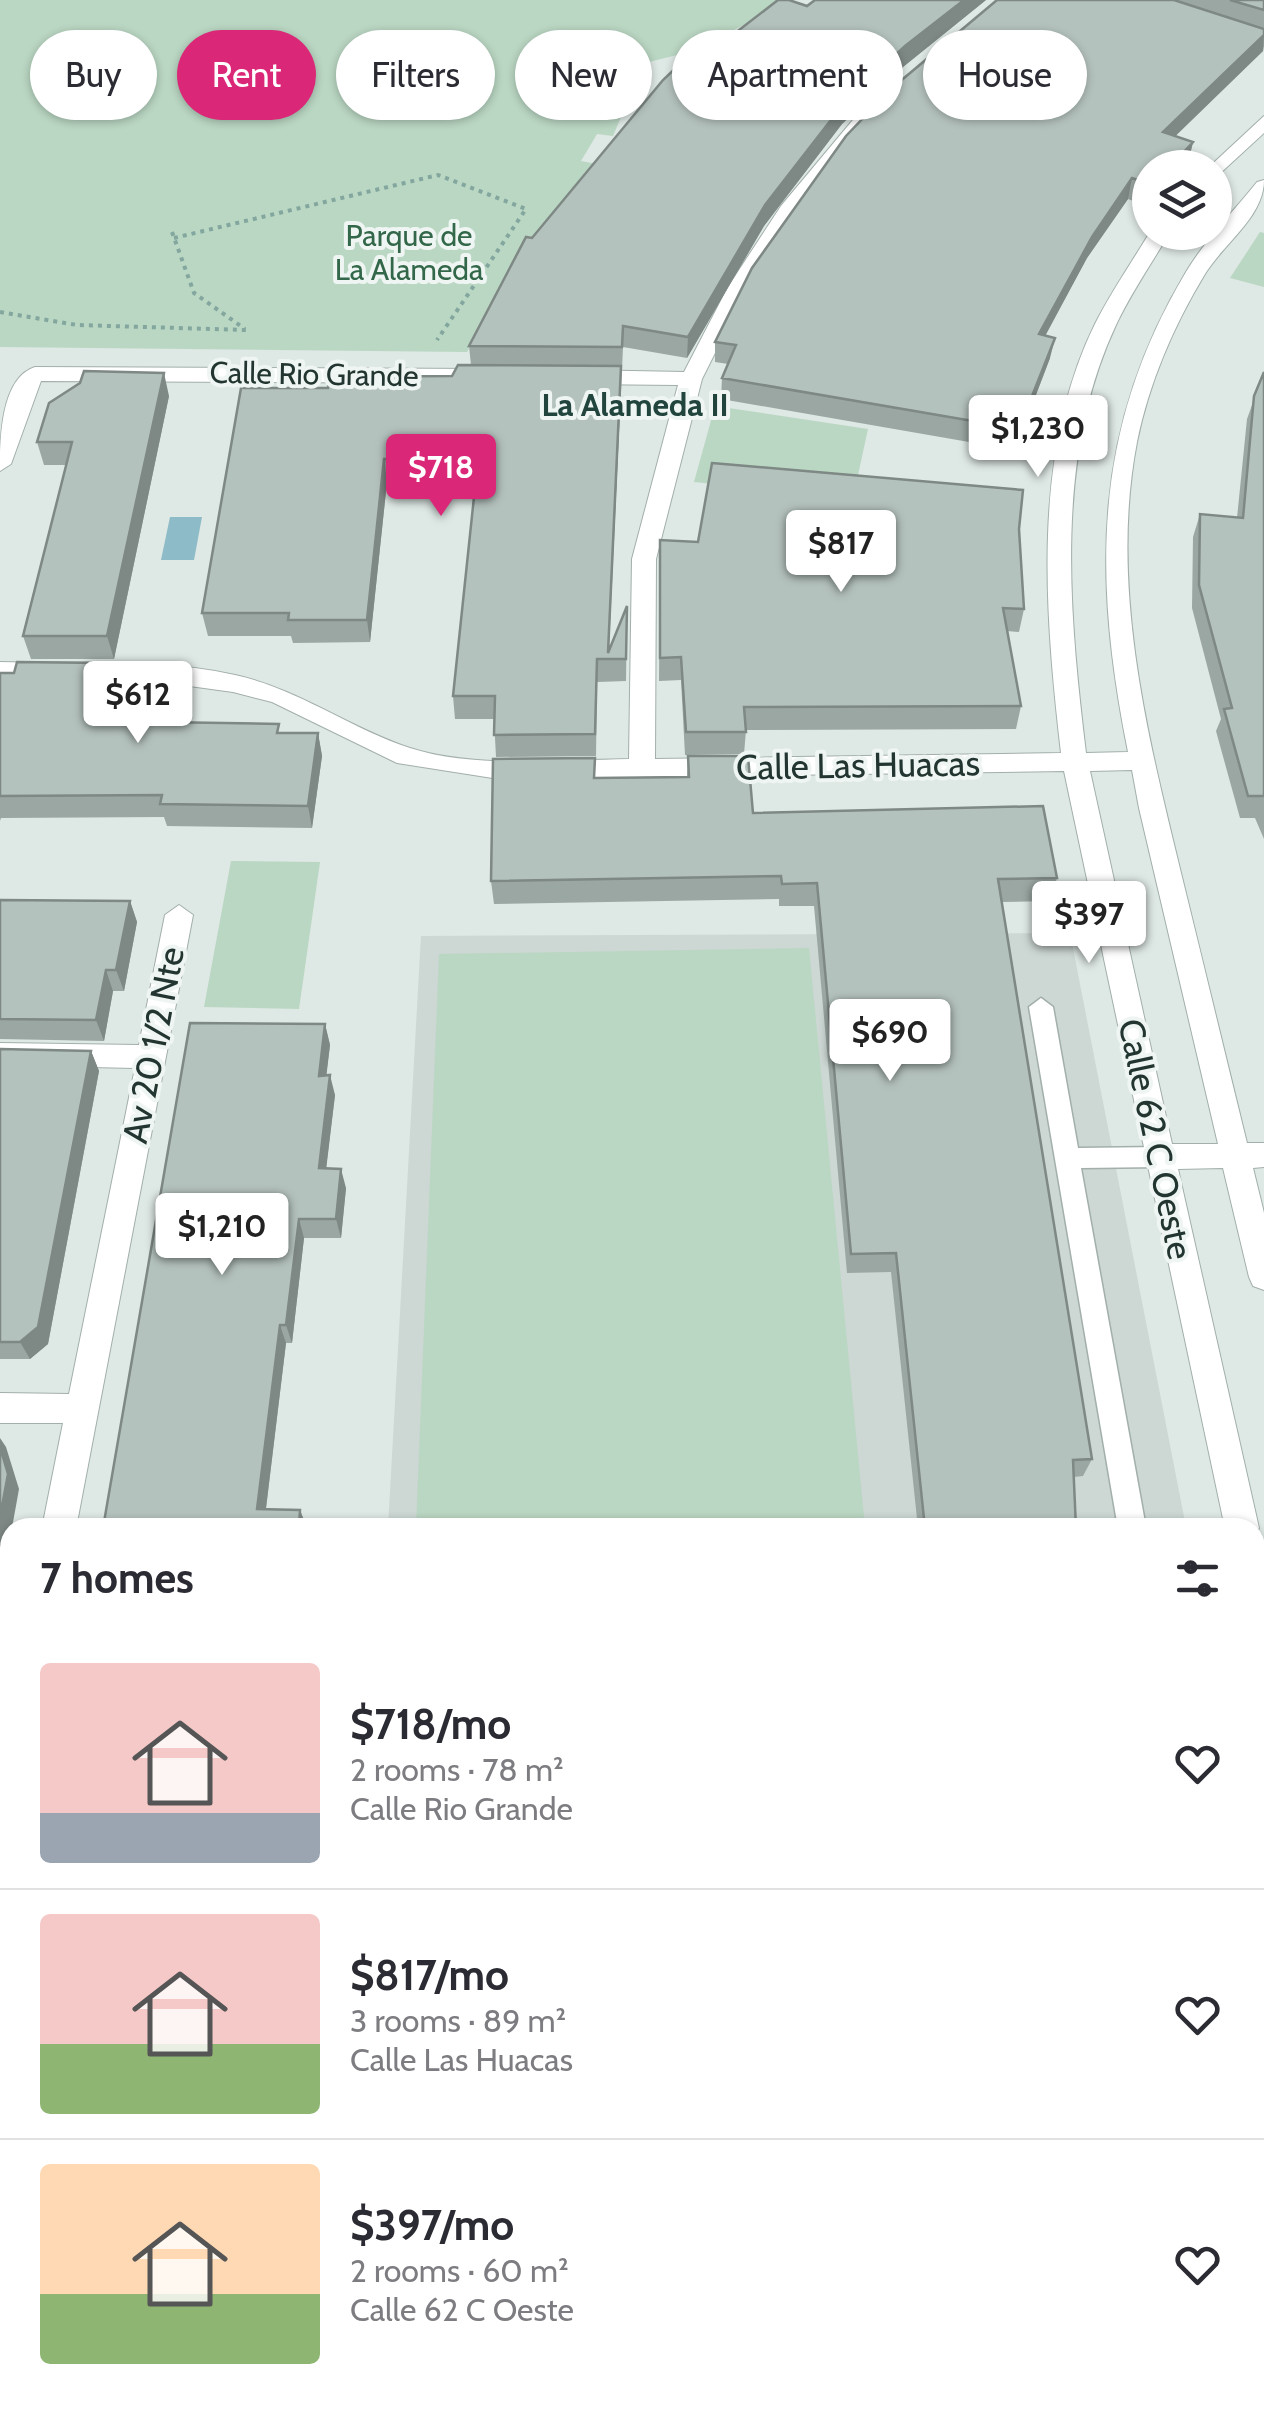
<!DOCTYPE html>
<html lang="en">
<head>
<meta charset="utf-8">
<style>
  body { margin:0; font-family:Cabin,sans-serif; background:#f2f2f3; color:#2b2b33; height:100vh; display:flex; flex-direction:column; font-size:38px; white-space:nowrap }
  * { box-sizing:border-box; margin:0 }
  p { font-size:32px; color:#7c7c81 }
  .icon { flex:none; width:55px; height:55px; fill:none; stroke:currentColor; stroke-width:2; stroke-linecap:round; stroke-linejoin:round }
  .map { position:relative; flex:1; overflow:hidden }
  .details { position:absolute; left:0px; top:1518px; width:1265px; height:892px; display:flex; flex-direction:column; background:#fff; border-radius:30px 30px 0 0; box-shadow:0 2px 8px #0004 }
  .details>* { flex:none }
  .banner { position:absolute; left:30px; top:30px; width:1205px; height:90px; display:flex; gap:20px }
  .buttons { position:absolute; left:1132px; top:150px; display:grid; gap:20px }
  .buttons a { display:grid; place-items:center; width:100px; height:100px; border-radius:50%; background:#fff; box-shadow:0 2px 8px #0004; font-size:50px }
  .price { position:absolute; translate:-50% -85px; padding:0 22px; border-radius:10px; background:#fff; color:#222; font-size:32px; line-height:65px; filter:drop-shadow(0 2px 5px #0008) }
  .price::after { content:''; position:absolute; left:50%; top:60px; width:30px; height:22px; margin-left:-15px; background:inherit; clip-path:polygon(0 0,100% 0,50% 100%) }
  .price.active { background:#db2777; color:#fff }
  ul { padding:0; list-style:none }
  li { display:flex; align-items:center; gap:30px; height:250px; padding:0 40px }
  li+li { border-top:2px solid #e1e1e2 }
  li span { display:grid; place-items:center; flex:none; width:280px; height:200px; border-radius:10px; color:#555 }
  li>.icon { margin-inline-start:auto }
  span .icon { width:120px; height:120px; fill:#fffc; stroke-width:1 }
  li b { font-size:42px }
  h2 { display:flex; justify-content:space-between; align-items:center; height:120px; padding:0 40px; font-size:42px }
  .chip { padding:0 35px; border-radius:45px; background:#fff; box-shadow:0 2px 8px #0004; font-size:35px; line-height:90px }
  .chip.active { background:#db2777; color:#fff }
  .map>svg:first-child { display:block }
  .built { fill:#cdd7d3 }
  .green { fill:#bad7c3 }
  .water { fill:#8dbbc7 }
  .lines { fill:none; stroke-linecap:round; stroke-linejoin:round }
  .lane-casing { stroke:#a2afab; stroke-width:3 }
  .street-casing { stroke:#a2afab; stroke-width:2 }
  .path { stroke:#83a79e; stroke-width:4; stroke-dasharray:4 5; stroke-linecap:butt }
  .lane { fill:#fff; fill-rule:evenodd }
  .street { fill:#fff; fill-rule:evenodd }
  .wall { fill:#9ba7a3 }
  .shaded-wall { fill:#7e8884 }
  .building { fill:#b4c2bd; stroke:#7e8884; stroke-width:2.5 }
  .labels { text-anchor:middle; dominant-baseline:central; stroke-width:8; stroke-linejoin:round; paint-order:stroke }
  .far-park-label { font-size:30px; fill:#326749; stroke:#eef5f2 }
  .far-street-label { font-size:30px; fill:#223531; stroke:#eef5f2 }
  .far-neighbourhood-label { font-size:32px; font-weight:bold; fill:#21443d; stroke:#eef5f2 }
  .street-label { font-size:35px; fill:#223531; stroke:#eef5f2 }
</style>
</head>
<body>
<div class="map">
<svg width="1264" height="2409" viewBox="0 0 1264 2409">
  <rect width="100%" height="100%" fill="#dee8e4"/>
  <path class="built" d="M1070,933L1186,1527L388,1528L421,936Z
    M1255,1880L1264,1926V2409H339L340,2400H1255Z"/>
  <path class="green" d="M0,0H792L693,51L617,70L632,76L617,101L626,105L613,136L597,134L581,161L597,164L524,257L467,352L0,347Z
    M1260,232L1264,233V287L1230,278Z
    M715,406L868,429L853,498L694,482Z
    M231,861L320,862L299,1009L204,1007Z
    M809,948L865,1527H416L439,954Z"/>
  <path class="water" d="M170,517H202L194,560H161Z"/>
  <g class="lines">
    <g class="lane-casing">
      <path id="lane" d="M1041,998L1053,1007L1078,1148L1161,1147L1170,1150L1173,1157L1170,1164L1161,1167L1081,1168L1146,1528H1118L1029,1007Z
        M1264,2162V2196L1255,2197V2163Z"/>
    </g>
    <g class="street-casing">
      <path id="street" d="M862,109L878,113L799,209L748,287L702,379L656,559L655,759L1061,753C1045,614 1031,454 1095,324C1111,292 1132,262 1150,232H1170C1152,263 1131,293 1116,325C1054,457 1069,612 1086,753L1128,752C1093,577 1092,429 1186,272C1205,240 1234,211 1257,182L1264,180C1264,217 1224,243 1205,274C1174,325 1149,383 1137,442C1109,587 1148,737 1182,877C1204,966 1225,1054 1247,1143H1264V1167L1253,1168L1264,1213V1290L1253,1286L1249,1277L1223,1168L1178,1169L1259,1528L1255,1536V1528H1225L1064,771L499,779L397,763L272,702L233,692L175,684L0,680V662C77,664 160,658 235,675C299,689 349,728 410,748C475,769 562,760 629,759L632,559L678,385L580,384L569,377L580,370L684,372L728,287L781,206ZM1132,770L1139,808L1218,1144H1172L1090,771Z
        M1264,116V133L1215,178V168H1208Z
        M35,367L489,369L500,376L489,383L41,381L11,464L0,471C0,442 0,378 35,367Z
        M179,905L193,915L76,1528H42L63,1423H0V1393L69,1394L135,1068L0,1065V1043L139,1045L165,915Z
        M1255,1573L1264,1576V1647L1255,1643Z
        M10,1758V1841L0,1845V1762Z"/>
    </g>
    <path class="path" d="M172,232L194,293L245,329
      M174,238L438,175L526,209L437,340
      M0,312L77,325L246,330"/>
    <use href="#lane" class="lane"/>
    <use href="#street" class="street"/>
  </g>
  <path class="wall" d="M815,0H986L903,67L842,124L764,226L687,358L623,347L609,649L627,606L626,681L597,682L596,756L496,757L494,719H455L453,696L476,482H387L370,642L293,643L291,636H208L202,613L328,388L452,376L471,365L469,346L532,238L717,47L807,6Z
    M997,0H1264V46L1263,51L1175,136L1193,142L1188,163L1150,168V203L1147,206L1128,199L1087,258L1045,335L1050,358L1015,450L721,399L722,378L728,364L715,362V342Z
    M1264,372V839L1255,818H1240L1216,731L1221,719L1192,608L1193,537L1200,514L1237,518L1247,419Z
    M169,396L114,659H31L23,636L66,465H44L37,442Z
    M1019,529L1024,609L1019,632L1007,631L1021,706L1016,729L746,730L744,754L685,755L681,680L659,681L660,540L698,542Z
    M0,673L108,686L107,693L167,694L173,716L172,722L281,733H318L322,756L312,828L167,826L164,817L1,818L0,821Z
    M688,756L753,813L1057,878L1050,901L1002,902L1092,1459L1083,1476L1074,1477L1076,1528H918L891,1272L847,1273L814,906H779V899L494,904L491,881L687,777Z
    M0,900L130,901L137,922L124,991H113L104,1041L0,1039Z
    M325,1024L330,1045L326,1076L335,1095L326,1168L346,1188L341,1238H304L292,1343H286L266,1509L300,1510L306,1528H103Z
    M0,1049L91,1051L99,1071L48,1344L30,1359H0Z"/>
  <path class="shaded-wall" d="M964,0H986L903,67L842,124L764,226L687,358L688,337L765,205L844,103L905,46Z
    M1264,35L1263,51L1158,153L1163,132Z
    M1193,142L1188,163L1183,168H1169Z
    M1132,178L1128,199L1087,258L1035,355L1039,334L1092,237Z
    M1055,338L1050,358L1015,450L1019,429Z
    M621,366V389L608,659Z
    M164,373L169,396L114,659L107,636Z
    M384,459L387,482L370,642L367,620Z
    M101,663L108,686L102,716L95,693Z
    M167,694L173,716L167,744L161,722Z
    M318,733L322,756L312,828L308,806Z
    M130,901L137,922L124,991L116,970Z
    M106,970L113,991L104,1041L96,1020Z
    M325,1024L330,1045L324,1096L319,1076Z
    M91,1051L99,1071L48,1344L30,1359L20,1342Z
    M330,1075L335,1095L324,1187L319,1168Z
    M341,1169L346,1188L341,1238L336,1219Z
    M299,1219L304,1238L292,1343L286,1325Z
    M280,1325L286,1343L264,1524L257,1509Z
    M0,1438L6,1447L19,1489L12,1528H10V1540L0,1594Z
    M300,1510L306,1525V1528H299Z
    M203,2400H212V2408L202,2409Z"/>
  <path class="building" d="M778,0H789L807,6L815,0H964L905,46L844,103L765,205L688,337L623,326L622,347L469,346L526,237L532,238L663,80L703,42L717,47Z
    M997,0H1174L1264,29V35L1163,132L1193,142L1169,168H1150V184L1132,178L1092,237L1039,334L1055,338L1019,429L722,378L736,345L715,342L752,268L846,136L891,89Z
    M1230,0H1264V10Z
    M458,365L621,366L608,653L627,606L626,659H597L595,734L494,735L495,696H453L478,459H384L367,620H288L289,613H202L241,388H328L329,377L452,376Z
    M84,371L164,373L107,636H23L72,442H37L49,403L80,383Z
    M1264,372V796H1248L1224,709L1232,708L1199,585L1200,514L1243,518L1254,396Z
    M712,463L1023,490L1019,529L1024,609L1003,608L1021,706L744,707L746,732H686L681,657L660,658V540L698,542Z
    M17,662L101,663L95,693L167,694L161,722L279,724L277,733H318L308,806L160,804L162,795L0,796V673H14Z
    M688,756H748L753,813L1043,806L1057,878L998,879L1092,1459L1073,1460L1076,1528H925L896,1253L851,1254L817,883L782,884L781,876L491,881L493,759L595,758L594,778L689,777Z
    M0,900L130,901L116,970H106L96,1020L0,1019Z
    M190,1023L325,1024L319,1076L330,1075L319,1168L341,1169L336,1219H299L286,1325H280L257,1509L300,1510L299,1528H103Z
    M0,1049L91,1051L38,1327L20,1342H0Z
    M0,1447L8,1474L0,1517Z
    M10,2064V2400H203L202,2409H0V2122Z
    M1255,2269H1264V2409H495V2400H1255Z"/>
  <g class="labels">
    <g class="far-park-label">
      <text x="409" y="235">Parque de<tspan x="409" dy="34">La Alameda</tspan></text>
    </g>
    <g class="far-street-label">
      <text transform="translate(314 374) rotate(1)">Calle Rio Grande</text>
    </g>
    <g class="far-neighbourhood-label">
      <text x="635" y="404">La Alameda II</text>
    </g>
    <g class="street-label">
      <text transform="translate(858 765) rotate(-1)">Calle Las Huacas</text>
      <text transform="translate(153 1045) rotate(-79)">Av 20 1/2 Nte</text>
      <text transform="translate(1156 1139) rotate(78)">Calle 62 C Oeste</text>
    </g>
  </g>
</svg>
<div class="buttons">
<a><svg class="icon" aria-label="layers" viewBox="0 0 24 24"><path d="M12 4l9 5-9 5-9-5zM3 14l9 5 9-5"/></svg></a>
</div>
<b class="price" style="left:1038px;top:480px">$1,230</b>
<b class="price active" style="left:441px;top:519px">$718</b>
<b class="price" style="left:841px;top:595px">$817</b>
<b class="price" style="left:138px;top:746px">$612</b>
<b class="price" style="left:1089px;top:966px">$397</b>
<b class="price" style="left:890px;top:1084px">$690</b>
<b class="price" style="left:222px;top:1278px">$1,210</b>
<div class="banner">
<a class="chip">Buy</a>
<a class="chip active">Rent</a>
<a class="chip">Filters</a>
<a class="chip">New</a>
<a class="chip">Apartment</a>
<a class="chip">House</a>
</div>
<section class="details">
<h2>7 homes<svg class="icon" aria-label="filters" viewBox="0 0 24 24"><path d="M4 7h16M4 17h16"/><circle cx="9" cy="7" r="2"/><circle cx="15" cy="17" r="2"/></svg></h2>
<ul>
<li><span style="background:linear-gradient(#f6c9c9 75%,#9aa5b1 0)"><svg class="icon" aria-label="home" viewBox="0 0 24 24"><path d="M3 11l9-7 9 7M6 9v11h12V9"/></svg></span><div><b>$718/mo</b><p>2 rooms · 78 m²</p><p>Calle Rio Grande</p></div><svg class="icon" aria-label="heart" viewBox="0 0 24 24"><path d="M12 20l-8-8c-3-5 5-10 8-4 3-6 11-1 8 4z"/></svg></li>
<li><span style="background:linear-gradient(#f6c9c9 65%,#8fb573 0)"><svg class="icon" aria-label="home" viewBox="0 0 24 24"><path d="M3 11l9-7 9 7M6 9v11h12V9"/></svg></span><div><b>$817/mo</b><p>3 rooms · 89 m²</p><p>Calle Las Huacas</p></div><svg class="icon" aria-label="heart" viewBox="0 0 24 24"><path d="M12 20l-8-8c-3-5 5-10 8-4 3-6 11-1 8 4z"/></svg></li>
<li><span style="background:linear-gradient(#ffd9b3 65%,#8fb573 0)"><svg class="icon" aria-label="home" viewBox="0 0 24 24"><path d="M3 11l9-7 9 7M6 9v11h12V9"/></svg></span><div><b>$397/mo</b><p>2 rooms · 60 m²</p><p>Calle 62 C Oeste</p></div><svg class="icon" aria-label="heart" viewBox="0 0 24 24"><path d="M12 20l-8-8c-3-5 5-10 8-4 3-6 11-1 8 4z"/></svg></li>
</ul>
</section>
</div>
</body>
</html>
